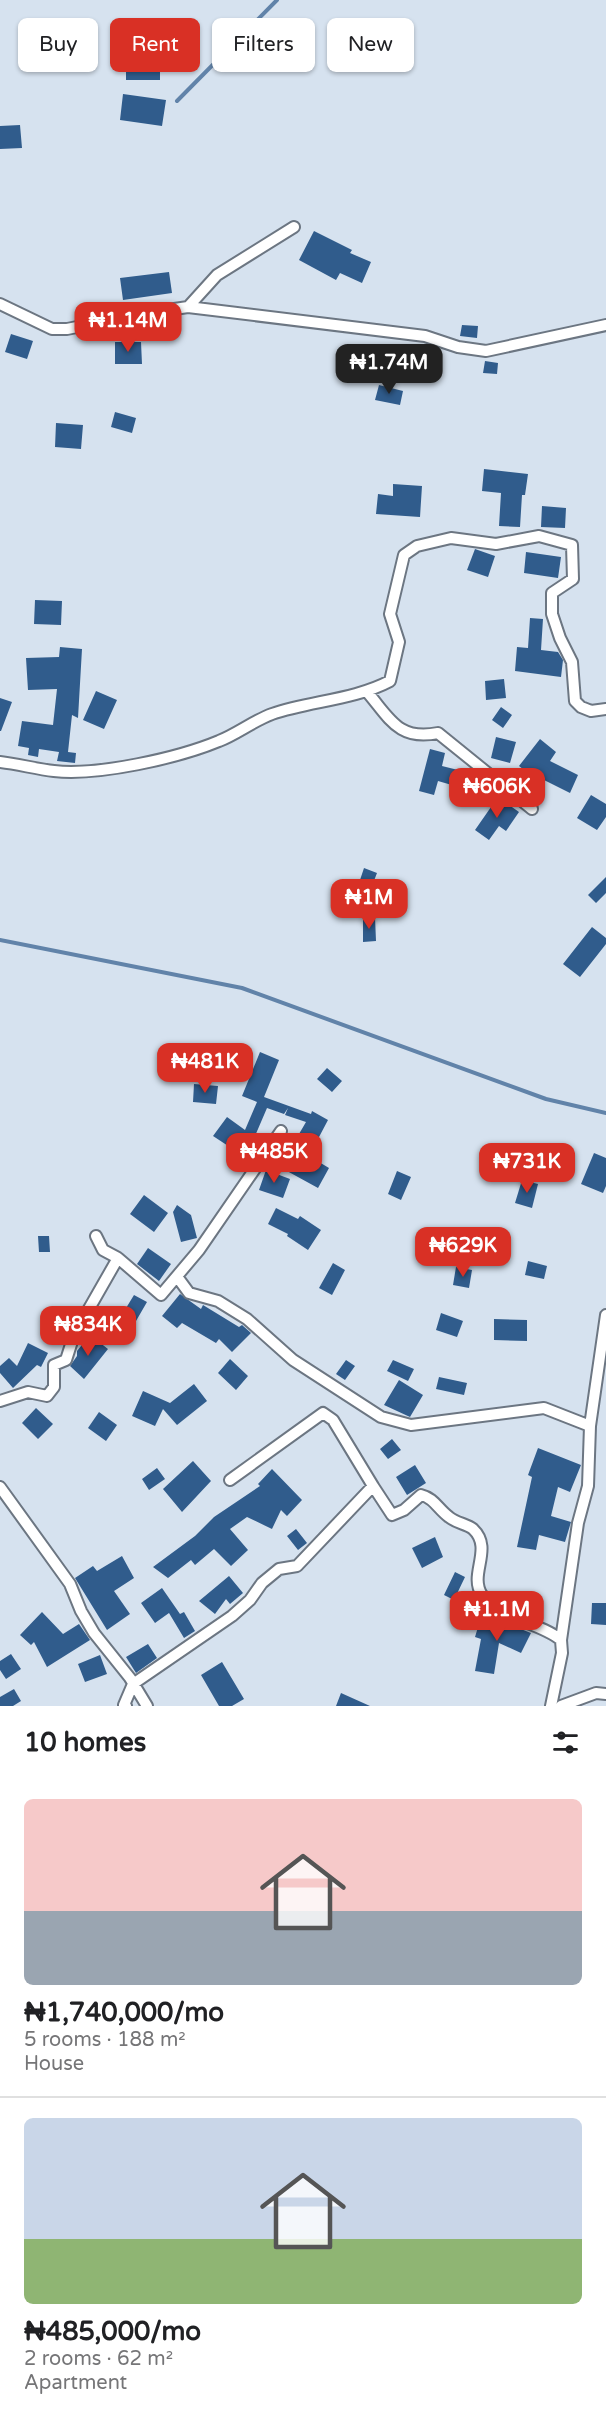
<!DOCTYPE html>
<html lang="en">
<head>
<meta charset="utf-8">
<style>
  body { margin:0; font-family:"Varela Round",sans-serif; background:#f6f6f6; color:#202124; height:100vh; display:flex; flex-direction:column; font-size:22px; white-space:nowrap }
  * { box-sizing:border-box; margin:0 }
  p { font-size:20px; color:#757577 }
  .icon { flex:none; width:33px; height:33px; fill:none; stroke:currentColor; stroke-width:2; stroke-linecap:round; stroke-linejoin:round }
  .map { position:relative; height:1706px; overflow:hidden }
  .drawer { display:flex; flex-direction:column; background:#fff; flex:1 }
  .drawer>* { flex:none }
  .guide { position:absolute; left:18px; top:18px; width:570px; height:54px; display:flex; gap:12px }
  .price { position:absolute; translate:-50% -51px; padding:0 14px; border-radius:12px; background:#d93025; color:#fff; font-size:20px; line-height:39px; filter:drop-shadow(0 2px 3px #0008) }
  .price::after { content:''; position:absolute; left:50%; top:36px; width:18px; height:14px; margin-left:-9px; background:inherit; clip-path:polygon(0 0,100% 0,50% 100%) }
  .price.current { background:#222; color:#fff }
  ul { padding:0; list-style:none }
  li { display:grid; align-content:center; gap:12px; height:318px; padding:0 24px }
  li+li { border-top:2px solid #e0e0e0 }
  li span { display:grid; place-items:center; height:186px; border-radius:9px; color:#555 }
  li>.icon { margin-inline-start:auto }
  span .icon { width:108px; height:108px; fill:#fffc; stroke-width:1 }
  li b { font-size:26px }
  h2 { display:flex; justify-content:space-between; align-items:center; height:72px; padding:0 24px; font-size:26px }
  .tag { padding:0 21px; border-radius:9px; background:#fff; box-shadow:0 2px 4px #0004; font-size:21px; line-height:54px }
  .tag.current { background:#d93025; color:#fff }
  .map>svg:first-child { display:block }
  .lines { fill:none; stroke-linecap:round; stroke-linejoin:round }
  .stream { stroke:#6183a9; stroke-width:4 }
  .building { fill:#305c8c }
  .minor-casing { stroke:#6c7682; stroke-width:14 }
  .minor { stroke:#fff; stroke-width:10 }
</style>
</head>
<body>
<div class="map">
<svg width="606" height="1706" viewBox="0 0 606 1706">
  <rect width="100%" height="100%" fill="#d6e2ef"/>
  <g class="lines">
    <path class="stream" d="M177,101L277,0
      M0,940L242,988L546,1099L606,1113"/>
  </g>
  <path class="building" d="M68,24L69,38L50,39L49,25Z
    M126,59L160,60V80H126Z
    M123,94L166,100L162,126L120,120Z
    M20,125L22,148L0,149V126Z
    M314,231L352,250L350,253L371,262L362,283L340,273L336,280L299,260Z
    M169,272L172,293L123,300L120,278Z
    M462,325L478,326L477,338L460,336Z
    M11,334L33,341L27,359L5,352Z
    M115,342H141L142,364H115Z
    M485,361L498,363L497,374L483,373Z
    M379,385L403,391L400,405L375,400Z
    M115,412L136,418L132,433L111,427Z
    M56,423L83,425L81,449L55,447Z
    M484,469L528,474L525,495H522L520,527L499,526L501,493L482,491Z
    M393,484L422,486L420,517L376,514L378,494L393,496Z
    M542,506L566,508L565,528L541,527Z
    M475,549L495,556L488,577L467,570Z
    M526,552L561,557L558,578L524,573Z
    M35,600L62,601L61,625L34,624Z
    M530,618L543,619L541,650L558,652L563,660L561,677L515,671L517,647L528,648Z
    M60,647L82,649L78,718L72,715L68,752L76,753L75,763L57,761L59,752L39,749L38,757L28,755L29,748L18,746L22,721L53,725L57,689L28,690L26,658L59,657Z
    M504,679L506,698L486,700L485,681Z
    M96,691L117,700L104,729L83,720Z
    M0,698L12,702L1,731H0Z
    M501,707L512,715L503,728L492,720Z
    M496,737L516,742L510,763L491,758Z
    M540,739L556,752L550,761L578,775L570,793L538,777L536,779L519,766Z
    M430,749L445,753L442,766L474,774L469,790L438,781L434,795L419,791Z
    M591,795L606,804V817L597,830L577,818Z
    M498,797L519,812L506,831L499,826L489,840L475,830Z
    M364,868L377,873L368,896L356,892Z
    M606,877V893L596,903L588,895Z
    M375,917L376,941L363,942V918Z
    M592,927L606,938V944L580,977L563,964Z
    M260,1052L279,1060L264,1097L311,1114L312,1111L328,1120L309,1156L329,1168L318,1188L287,1171L306,1138L299,1134L306,1122L285,1115L288,1108L284,1114L267,1108L255,1136L264,1142L251,1161L213,1136L227,1117L245,1130L257,1102L242,1096Z
    M327,1068L342,1081L332,1092L317,1079Z
    M194,1084L218,1086L216,1104L193,1102Z
    M594,1153L606,1158V1186L603,1193L581,1184Z
    M266,1170L290,1179L283,1198L259,1190Z
    M397,1171L411,1177L401,1200L388,1194Z
    M522,1180L538,1184L532,1208L515,1203Z
    M144,1195L168,1213L154,1232L130,1214Z
    M177,1205L191,1215L197,1238L181,1242L173,1212Z
    M276,1208L298,1219L300,1216L321,1230L308,1250L287,1236L288,1234L268,1224Z
    M38,1236H49L50,1252H39Z
    M148,1248L171,1264L159,1281L137,1264Z
    M528,1261L547,1266L544,1279L525,1275Z
    M333,1263L345,1270L332,1295L319,1288Z
    M456,1267L472,1270L469,1288L453,1285Z
    M180,1294L201,1309L203,1305L239,1327L242,1325L251,1333L232,1352L219,1339L216,1343L182,1323L177,1328L162,1316Z
    M134,1295L147,1302L136,1321L123,1313Z
    M441,1313L463,1321L457,1337L436,1330Z
    M494,1319L527,1320V1341L494,1340Z
    M90,1335L108,1349L84,1379L70,1366L77,1356V1351Z
    M28,1343L48,1353L41,1367L37,1365L13,1388L0,1373V1366L9,1358L17,1366Z
    M230,1359L248,1376L236,1390L218,1373Z
    M346,1360L355,1366L345,1380L336,1374Z
    M393,1360L414,1369L408,1381L387,1371Z
    M439,1377L467,1383L464,1395L436,1389Z
    M399,1380L423,1395L410,1417L384,1405Z
    M194,1384L207,1401L177,1425L163,1409L155,1426L132,1416L143,1391L170,1403Z
    M36,1408L53,1424L38,1439L22,1423Z
    M99,1412L117,1425L106,1441L88,1428Z
    M392,1439L401,1450L388,1459L380,1449Z
    M538,1448L581,1465L570,1492L558,1487L551,1516L571,1522L565,1542L539,1535L536,1550L517,1547L532,1477L528,1475Z
    M193,1461L211,1481L182,1512L163,1489Z
    M415,1465L426,1483L407,1495L396,1477Z
    M157,1468L165,1479L149,1490L142,1479Z
    M272,1469L302,1500L287,1516L281,1510L272,1529L247,1517L230,1529L248,1550L231,1566L214,1549L195,1565L191,1560L168,1578L153,1567L195,1536L214,1517L260,1486L258,1484Z
    M296,1529L307,1543L298,1550L287,1536Z
    M435,1537L443,1557L422,1568L412,1548Z
    M122,1556L134,1578L114,1591L130,1614L107,1630L75,1578L93,1566L97,1571Z
    M455,1572L465,1577L454,1600L444,1595Z
    M229,1576L243,1593L230,1604L226,1599L215,1614L199,1601Z
    M162,1588L180,1614L184,1612L195,1631L184,1638L169,1613L155,1623L141,1603Z
    M592,1603H606V1625L591,1624Z
    M42,1612L63,1634L79,1624L90,1640L47,1667L34,1642L31,1645L20,1635Z
    M482,1614L531,1633L521,1653L499,1643L494,1674L475,1671L481,1639L475,1637Z
    M148,1644L157,1658L136,1673L126,1657Z
    M11,1654L21,1669L6,1679L0,1670V1661Z
    M100,1655L107,1674L85,1682L78,1664Z
    M222,1662L244,1699L232,1706H219L201,1675Z
    M14,1689L21,1701L13,1706H0V1697Z
    M341,1693L370,1706H336Z"/>
  <g class="lines">
    <g class="minor-casing">
      <path id="minor" d="M0,304L52,329H67L147,313L188,307L425,336L458,347L486,351L606,325
        M188,307L217,275L294,227
        M368,693C390,719 399,741 438,733L532,809
        M0,762C18,764 36,769 54,771C98,776 178,758 219,741C237,734 253,721 272,714C310,701 354,700 390,681L399,642L390,614L404,555L417,546L451,538L496,544L539,536L572,545L573,579L552,593V614L560,638L572,662L575,701L581,707L591,711L606,709
        M118,1258L161,1295L199,1250L281,1131
        M178,1278L189,1293L218,1301L247,1319L293,1360L381,1417L411,1425L544,1408L590,1426L606,1315
        M0,1401L28,1392L47,1396L54,1387V1365L66,1360L74,1335L118,1258L103,1250L96,1236
        M230,1480L323,1413L333,1420L373,1486
        M0,1487L70,1584L81,1611L94,1633L130,1678L147,1706
        M561,1640L578,1523L588,1486L590,1426
        M126,1706L124,1705L133,1684L232,1616L250,1600L262,1583L279,1569L297,1566L373,1486L392,1515L404,1510L421,1495C434,1498 438,1509 449,1517C456,1523 467,1524 473,1529C494,1549 468,1574 482,1595C498,1620 538,1621 561,1640L562,1653L551,1706
        M561,1706L596,1693L606,1694"/>
    </g>
    <use href="#minor" class="minor"/>
  </g>
</svg>
<b class="price" style="left:128px;top:353px">₦1.14M</b>
<b class="price current" style="left:389px;top:395px">₦1.74M</b>
<b class="price" style="left:497px;top:819px">₦606K</b>
<b class="price" style="left:369px;top:930px">₦1M</b>
<b class="price" style="left:205px;top:1094px">₦481K</b>
<b class="price" style="left:274px;top:1184px">₦485K</b>
<b class="price" style="left:527px;top:1194px">₦731K</b>
<b class="price" style="left:463px;top:1278px">₦629K</b>
<b class="price" style="left:88px;top:1357px">₦834K</b>
<b class="price" style="left:497px;top:1642px">₦1.1M</b>
<div class="guide">
<a class="tag">Buy</a>
<a class="tag current">Rent</a>
<a class="tag">Filters</a>
<a class="tag">New</a>
</div>
</div>
<section class="drawer">
<h2>10 homes<svg class="icon" aria-label="filters" viewBox="0 0 24 24"><path d="M4 7h16M4 17h16"/><circle cx="9" cy="7" r="2"/><circle cx="15" cy="17" r="2"/></svg></h2>
<ul>
<li><span style="background:linear-gradient(#f6c9c9 60%,#9aa5b1 0)"><svg class="icon" aria-label="home" viewBox="0 0 24 24"><path d="M3 11l9-7 9 7M6 9v11h12V9"/></svg></span><div><b>₦1,740,000/mo</b><p>5 rooms · 188 m²</p><p>House</p></div></li>
<li><span style="background:linear-gradient(#c9d6e8 65%,#8fb573 0)"><svg class="icon" aria-label="home" viewBox="0 0 24 24"><path d="M3 11l9-7 9 7M6 9v11h12V9"/></svg></span><div><b>₦485,000/mo</b><p>2 rooms · 62 m²</p><p>Apartment</p></div></li>
</ul>
</section>
</body>
</html>
